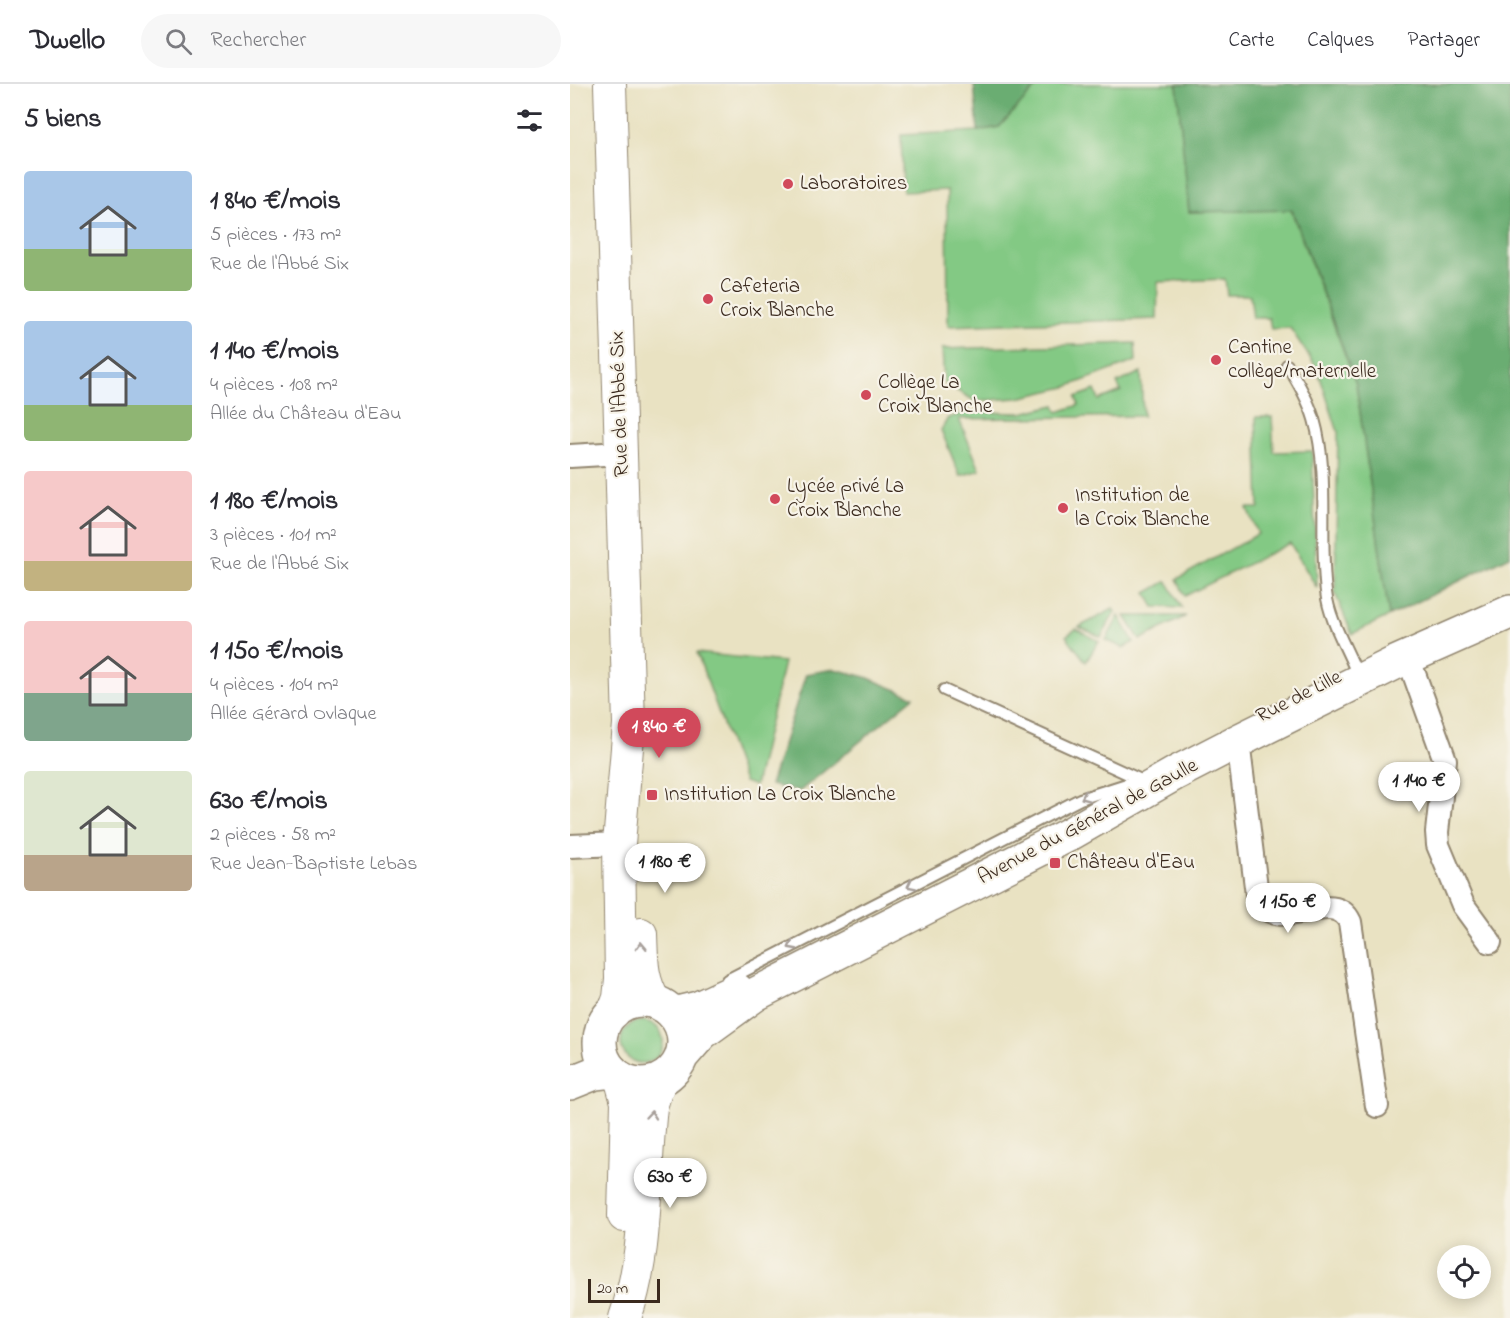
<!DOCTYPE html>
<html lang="fr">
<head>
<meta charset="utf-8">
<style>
  body { margin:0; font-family:"Indie Flower",sans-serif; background:#f7f7f7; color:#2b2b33; height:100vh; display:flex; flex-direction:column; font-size:22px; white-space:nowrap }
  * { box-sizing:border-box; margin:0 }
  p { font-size:20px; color:#7c7c81 }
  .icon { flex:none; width:33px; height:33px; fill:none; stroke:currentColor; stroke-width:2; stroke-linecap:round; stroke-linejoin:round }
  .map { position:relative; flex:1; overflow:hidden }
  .side { display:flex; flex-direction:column; background:#fff; width:570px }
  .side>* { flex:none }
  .fabs { position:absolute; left:867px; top:1161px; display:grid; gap:12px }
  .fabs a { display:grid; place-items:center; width:54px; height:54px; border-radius:50%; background:#fff; box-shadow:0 3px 15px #0003; font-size:30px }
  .scale { position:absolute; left:18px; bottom:15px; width:72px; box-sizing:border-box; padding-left:6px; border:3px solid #3b2a1e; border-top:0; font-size:16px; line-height:21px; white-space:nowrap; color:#3b2a1e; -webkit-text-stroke:4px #f7f3e8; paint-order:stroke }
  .price { position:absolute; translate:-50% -51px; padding:0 14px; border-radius:21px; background:#fff; color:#222; font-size:20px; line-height:39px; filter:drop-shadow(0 2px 3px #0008) }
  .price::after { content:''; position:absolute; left:50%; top:36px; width:18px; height:14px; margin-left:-9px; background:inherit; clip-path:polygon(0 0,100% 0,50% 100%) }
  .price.active { background:#d1495b; color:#fff }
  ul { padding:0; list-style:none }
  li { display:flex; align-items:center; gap:18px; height:150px; padding:0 24px }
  li span { display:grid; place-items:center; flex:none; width:168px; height:120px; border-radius:6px; color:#555 }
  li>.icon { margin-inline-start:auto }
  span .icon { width:72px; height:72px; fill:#fffc; stroke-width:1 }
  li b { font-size:26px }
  h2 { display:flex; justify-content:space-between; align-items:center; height:72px; padding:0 24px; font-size:26px }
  header { display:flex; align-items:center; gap:36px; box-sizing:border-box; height:84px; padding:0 30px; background:#fff; border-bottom:2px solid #e1e1e2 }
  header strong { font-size:28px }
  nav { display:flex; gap:33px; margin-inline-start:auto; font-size:21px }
  .search { width:420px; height:54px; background:#f7f7f7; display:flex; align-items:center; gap:15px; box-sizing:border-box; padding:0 21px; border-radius:33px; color:#7c7c81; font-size:22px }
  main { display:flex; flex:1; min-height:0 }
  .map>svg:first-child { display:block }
  .green { fill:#83c984; stroke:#5f7a51; stroke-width:1.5 }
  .forest { fill:#6aad72; stroke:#526c48; stroke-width:1.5 }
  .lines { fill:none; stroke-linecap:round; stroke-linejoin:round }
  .service-casing { stroke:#928670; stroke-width:14 }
  .minor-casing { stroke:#928670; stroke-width:26 }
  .secondary-casing { stroke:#928670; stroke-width:34 }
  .primary-casing { stroke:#928670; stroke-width:36 }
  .service { stroke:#fff; stroke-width:10 }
  .minor { stroke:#fff; stroke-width:22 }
  .secondary { stroke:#fff; stroke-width:32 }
  .primary { stroke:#fff; stroke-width:33 }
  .oneway { stroke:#a79f9a }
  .poi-dot { fill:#d1495b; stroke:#f7f3e8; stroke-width:2 }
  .labels { text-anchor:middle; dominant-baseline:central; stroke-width:4.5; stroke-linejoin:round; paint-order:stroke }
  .poi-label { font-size:21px; fill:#3b2a1e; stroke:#f7f3e8; text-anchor:start }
  .street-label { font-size:21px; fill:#3b2a1e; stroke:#f7f3e8 }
</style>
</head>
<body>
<header>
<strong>Dwello</strong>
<div class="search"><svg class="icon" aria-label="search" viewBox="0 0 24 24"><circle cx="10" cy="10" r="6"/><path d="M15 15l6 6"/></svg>Rechercher</div>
<nav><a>Carte</a><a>Calques</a><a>Partager</a></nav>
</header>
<main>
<section class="side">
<h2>5 biens<svg class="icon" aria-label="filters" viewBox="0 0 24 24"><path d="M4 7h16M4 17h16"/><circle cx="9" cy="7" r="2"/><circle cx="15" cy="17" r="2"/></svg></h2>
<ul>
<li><span style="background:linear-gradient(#a9c7e8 65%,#8fb573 0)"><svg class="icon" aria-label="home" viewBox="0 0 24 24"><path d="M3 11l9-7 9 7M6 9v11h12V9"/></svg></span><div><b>1 840 €/mois</b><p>5 pièces · 173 m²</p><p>Rue de l'Abbé Six</p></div></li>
<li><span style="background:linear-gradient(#a9c7e8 70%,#8fb573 0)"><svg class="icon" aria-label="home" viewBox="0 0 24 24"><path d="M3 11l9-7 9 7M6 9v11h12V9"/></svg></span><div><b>1 140 €/mois</b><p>4 pièces · 108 m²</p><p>Allée du Château d'Eau</p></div></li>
<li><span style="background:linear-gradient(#f6c9c9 75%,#c2b280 0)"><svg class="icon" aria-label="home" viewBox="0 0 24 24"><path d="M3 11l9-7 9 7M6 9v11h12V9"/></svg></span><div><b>1 180 €/mois</b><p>3 pièces · 101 m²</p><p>Rue de l'Abbé Six</p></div></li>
<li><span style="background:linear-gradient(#f6c9c9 60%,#7fa58c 0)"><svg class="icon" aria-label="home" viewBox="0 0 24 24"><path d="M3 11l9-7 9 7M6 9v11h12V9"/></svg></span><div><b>1 150 €/mois</b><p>4 pièces · 104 m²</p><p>Allée Gérard Ovlaque</p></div></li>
<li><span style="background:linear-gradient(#dfe7d0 70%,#b9a48a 0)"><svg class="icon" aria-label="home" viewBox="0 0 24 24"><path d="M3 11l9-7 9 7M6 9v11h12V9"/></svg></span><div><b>630 €/mois</b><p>2 pièces · 58 m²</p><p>Rue Jean-Baptiste Lebas</p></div></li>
</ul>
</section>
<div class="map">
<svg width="940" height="1234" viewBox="0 0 940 1234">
  <rect width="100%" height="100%" fill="#f7f3e8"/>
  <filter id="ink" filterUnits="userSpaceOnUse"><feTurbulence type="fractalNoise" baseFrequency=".0167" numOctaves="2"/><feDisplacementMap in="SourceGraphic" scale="12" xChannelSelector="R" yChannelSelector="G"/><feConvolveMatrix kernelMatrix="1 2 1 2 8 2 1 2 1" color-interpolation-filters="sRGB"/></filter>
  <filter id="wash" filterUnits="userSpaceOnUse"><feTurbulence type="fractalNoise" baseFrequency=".008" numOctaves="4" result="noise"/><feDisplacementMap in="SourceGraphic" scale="24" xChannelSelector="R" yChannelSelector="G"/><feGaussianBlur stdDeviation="1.35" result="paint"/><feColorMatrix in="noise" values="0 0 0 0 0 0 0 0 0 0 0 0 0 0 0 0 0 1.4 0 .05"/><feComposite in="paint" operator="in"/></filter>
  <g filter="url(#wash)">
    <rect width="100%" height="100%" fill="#e9e2c2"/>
    <path class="green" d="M469,0H607L619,128L721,126L786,300L819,532L782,550L765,509L768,348L747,284L720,244L701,245L699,234H683L680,211H657L655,195L588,198L587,235L378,242L377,106L333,108L331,51L408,47L429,43Z
      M565,259L566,277L496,303L448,314L405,317L374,299L372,265Z
      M571,288L573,332L389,335L410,386L390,392L371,346L378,334L397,328L452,329L485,321L488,328L509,321L506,313L525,306L529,316L551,307L547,299Z
      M686,333H702L704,368L742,367L747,504L720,459L615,512L607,495L688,450L677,424H689Z
      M597,497L612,524L584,523L576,509Z
      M543,525L545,528L531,553L509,543Z
      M549,532L564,558L553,564L536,556Z
      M555,532H616L570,556Z
      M506,545L529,557L516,578L496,552Z
      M127,569L214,578L185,702L174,698Z
      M51 958a21 21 0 1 1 42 0a21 21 0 1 1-42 0Z"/>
    <path class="forest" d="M404,0H469L429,43L408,47Z
      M607,0H940V472L819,532L786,300L722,126L619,128Z
      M264,585L296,593L344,613L230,707L200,701L236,590Z"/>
  </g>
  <g filter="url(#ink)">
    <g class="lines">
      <g class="service-casing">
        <path id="service" d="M717,281C728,298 738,315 744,335C760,390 749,452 756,508C759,535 775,561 785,585
          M374,606L571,696
          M157,896L510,715L566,697"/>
      </g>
      <g class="minor-casing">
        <path id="minor" d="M0,372L51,369
          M838,573L875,676L867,748L868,761L893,821L920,858
          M668,657L687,811C705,857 763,800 780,838L807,1022
          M0,762L49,760"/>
      </g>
      <g class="secondary-casing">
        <path id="secondary" d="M40,0L59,640L49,760L51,895L49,914L44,928
          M71,850C72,874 71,896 85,918
          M50,993L57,1018L54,1132
          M55,1234C79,1165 73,1094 81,1023L86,1007L92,995"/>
      </g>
      <g class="primary-casing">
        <path id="primary" d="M30 958a42 42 0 1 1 84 0a42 42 0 1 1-84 0Z
          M103,930L128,924L167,906
          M112,972L132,949L186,910L498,751L606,689L668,657L825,579L940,528
          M0,999L25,989L42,987"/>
      </g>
      <use href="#service" class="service"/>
      <use href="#minor" class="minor"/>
      <use href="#secondary" class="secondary"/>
      <use href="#primary" class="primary"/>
    </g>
    <defs><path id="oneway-chevron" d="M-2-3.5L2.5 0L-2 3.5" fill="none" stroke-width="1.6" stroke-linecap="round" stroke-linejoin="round" transform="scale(1.5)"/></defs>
    <g class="oneway">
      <use href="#oneway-chevron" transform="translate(515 713) rotate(156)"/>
      <use href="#oneway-chevron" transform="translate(341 801) rotate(153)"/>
      <use href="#oneway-chevron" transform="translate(71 862) rotate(-92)"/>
      <use href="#oneway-chevron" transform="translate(222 862) rotate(152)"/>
      <use href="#oneway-chevron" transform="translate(81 1031) rotate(-85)"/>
    </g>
  </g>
  <g class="poi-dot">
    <circle cx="218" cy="100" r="6"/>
    <circle cx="138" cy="215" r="6"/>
    <circle cx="646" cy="276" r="6"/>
    <circle cx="296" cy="311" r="6"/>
    <circle cx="205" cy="415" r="6"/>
    <circle cx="493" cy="424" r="6"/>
    <rect x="76" y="705" width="12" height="12" rx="3"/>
    <rect x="479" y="773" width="12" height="12" rx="3"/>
  </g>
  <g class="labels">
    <g class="poi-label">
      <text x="230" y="100">Laboratoires</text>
      <text x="150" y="203">Cafeteria<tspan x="150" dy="24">Croix Blanche</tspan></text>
      <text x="658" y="264">Cantine<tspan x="658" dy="24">collège/maternelle</tspan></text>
      <text x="308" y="299">Collège La<tspan x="308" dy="24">Croix Blanche</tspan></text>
      <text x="217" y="403">Lycée privé La<tspan x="217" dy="24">Croix Blanche</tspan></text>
      <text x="505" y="412">Institution de<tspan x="505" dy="24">la Croix Blanche</tspan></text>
      <text x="94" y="711">Institution La Croix Blanche</text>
      <text x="497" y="779">Château d'Eau</text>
    </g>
    <g class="street-label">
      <text transform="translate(50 320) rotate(-92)">Rue de l'Abbé Six</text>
      <text transform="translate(729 613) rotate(-27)">Rue de Lille</text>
      <text transform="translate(518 738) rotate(-28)">Avenue du Général de Gaulle</text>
    </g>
  </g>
</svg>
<div class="fabs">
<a><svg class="icon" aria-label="locate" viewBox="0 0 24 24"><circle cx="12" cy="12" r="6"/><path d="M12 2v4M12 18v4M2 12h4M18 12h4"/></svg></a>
</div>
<div class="scale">20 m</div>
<b class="price active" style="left:89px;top:675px">1 840 €</b>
<b class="price" style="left:849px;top:729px">1 140 €</b>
<b class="price" style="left:95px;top:810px">1 180 €</b>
<b class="price" style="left:718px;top:850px">1 150 €</b>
<b class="price" style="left:100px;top:1125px">630 €</b>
</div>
</main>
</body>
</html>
